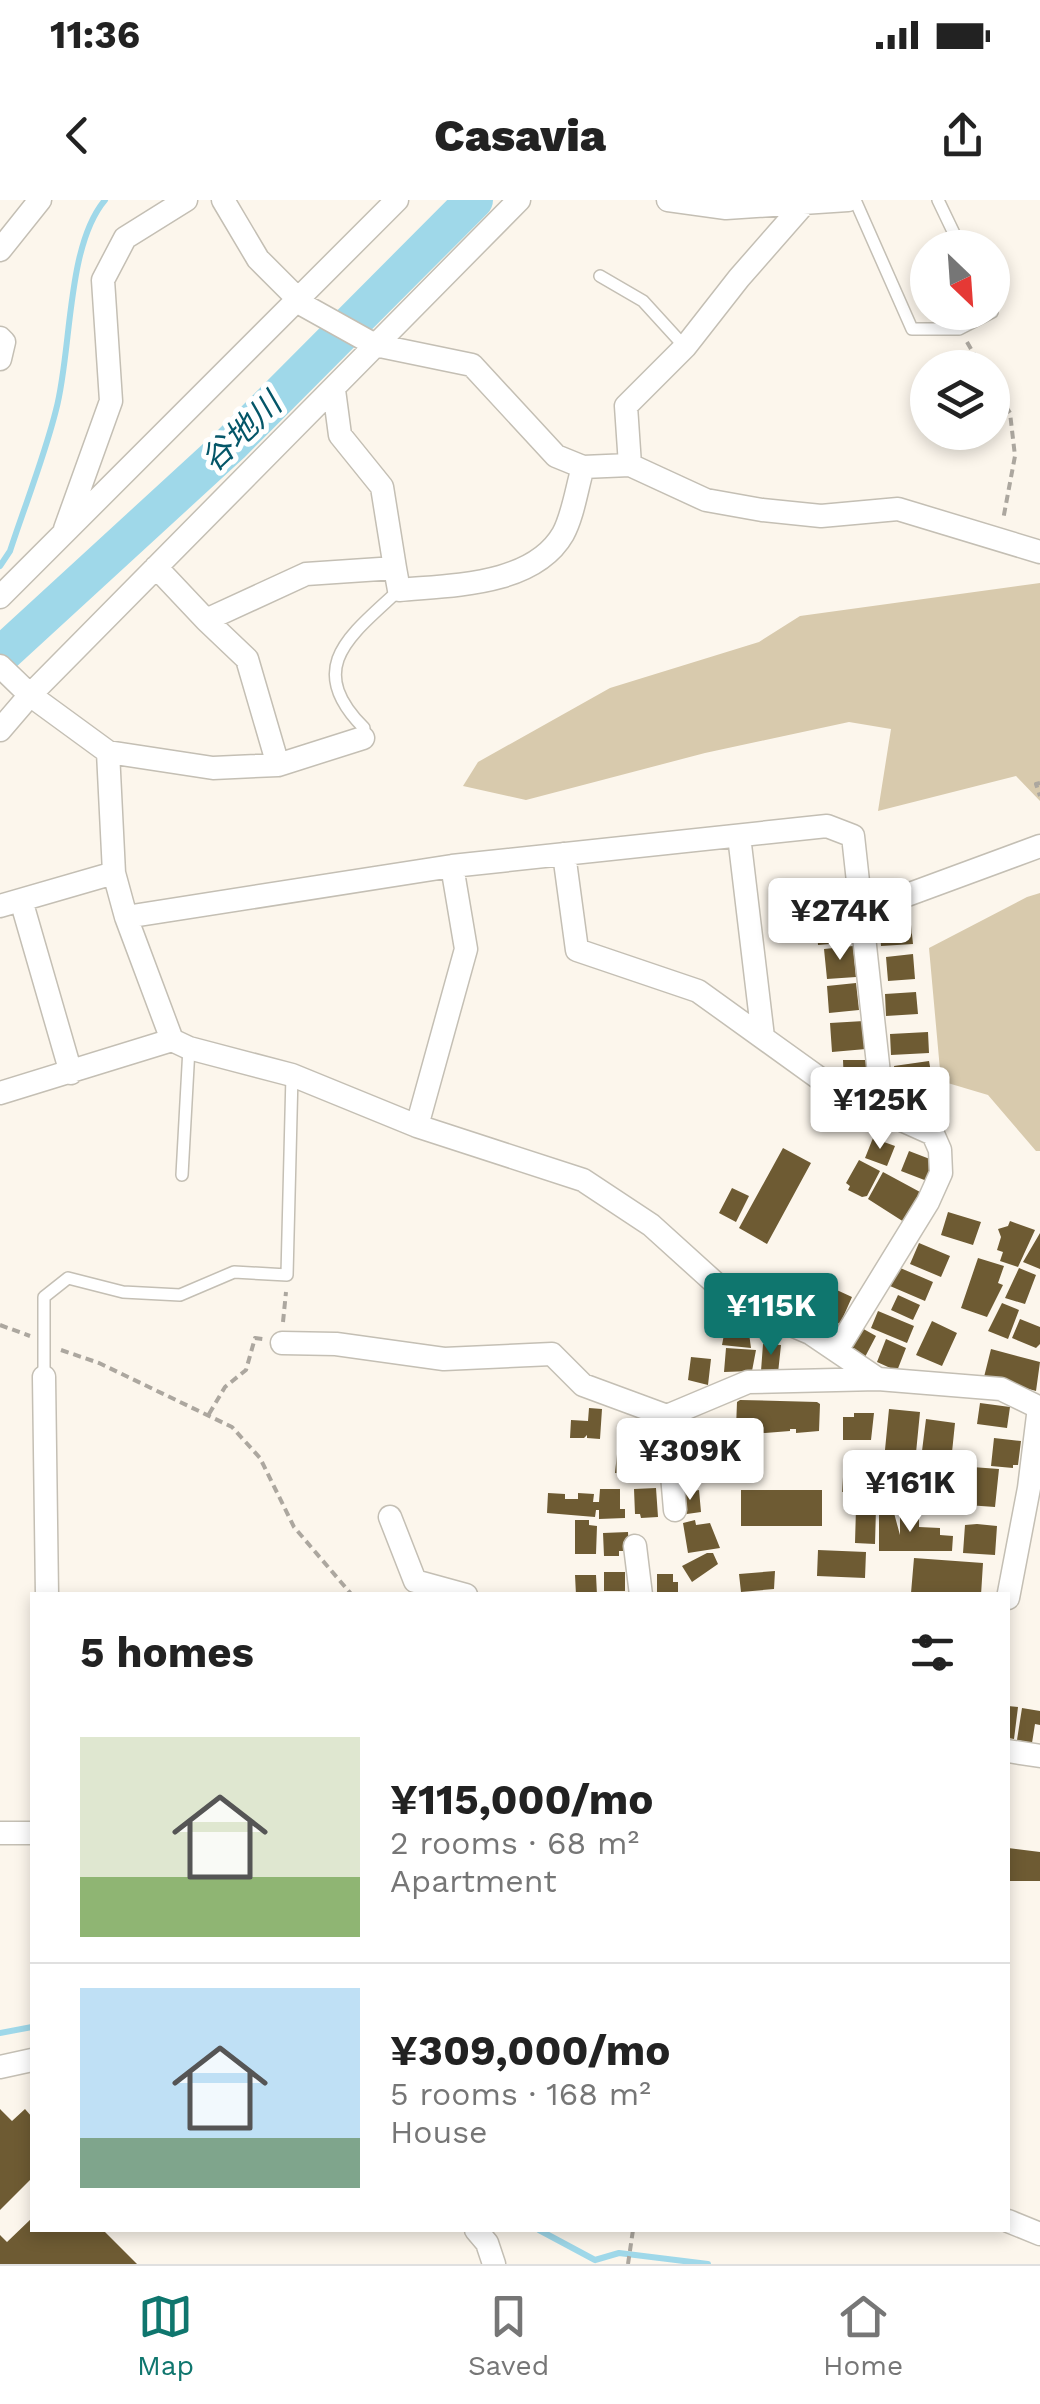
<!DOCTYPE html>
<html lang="en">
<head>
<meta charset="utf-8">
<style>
  body { margin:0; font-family:"Work Sans","Noto Sans JP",sans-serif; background:#f6f6f6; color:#222; height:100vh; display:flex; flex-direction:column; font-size:38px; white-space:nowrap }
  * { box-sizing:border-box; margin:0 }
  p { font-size:32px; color:#767676 }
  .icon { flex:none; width:55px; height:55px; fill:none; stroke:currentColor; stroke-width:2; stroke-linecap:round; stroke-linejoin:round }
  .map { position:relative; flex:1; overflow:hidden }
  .side { position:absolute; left:30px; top:1392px; width:980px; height:640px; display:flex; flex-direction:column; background:#fff; border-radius:0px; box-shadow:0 5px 15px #0003 }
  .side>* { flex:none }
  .needle { width:65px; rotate:155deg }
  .tools { position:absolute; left:910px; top:30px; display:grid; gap:20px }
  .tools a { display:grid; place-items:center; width:100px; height:100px; border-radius:50%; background:#fff; box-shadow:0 5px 15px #0003; font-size:50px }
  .price { position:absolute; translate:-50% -85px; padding:0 22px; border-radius:10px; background:#fff; color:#222; font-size:32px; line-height:65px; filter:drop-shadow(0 2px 5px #0008) }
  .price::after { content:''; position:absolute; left:50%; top:60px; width:30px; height:22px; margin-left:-15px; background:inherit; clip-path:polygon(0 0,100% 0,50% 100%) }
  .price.current { background:#0f766e; color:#fff }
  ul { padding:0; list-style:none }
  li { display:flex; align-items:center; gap:30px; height:250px; padding:0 50px }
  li+li { border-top:2px solid #e0e0e0 }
  li span { display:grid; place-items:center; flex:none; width:280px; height:200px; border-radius:0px; color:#555 }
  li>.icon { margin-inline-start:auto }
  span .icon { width:120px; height:120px; fill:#fffc; stroke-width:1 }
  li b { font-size:42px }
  h2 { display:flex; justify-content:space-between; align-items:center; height:120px; padding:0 50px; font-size:42px }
  .status { display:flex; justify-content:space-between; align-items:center; height:70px; padding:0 50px; background:#fff; direction:ltr }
  .status svg { height:28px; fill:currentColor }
  header { display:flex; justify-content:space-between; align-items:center; height:130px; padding:0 50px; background:#fff; font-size:45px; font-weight:800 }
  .tabs { display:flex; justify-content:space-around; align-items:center; height:140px; border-top:2px solid #e0e0e0; background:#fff; font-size:28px; color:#767676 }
  .tabs a { display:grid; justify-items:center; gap:5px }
  .tabs .current { color:#0f766e }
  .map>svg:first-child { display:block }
  .green { fill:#d8caad }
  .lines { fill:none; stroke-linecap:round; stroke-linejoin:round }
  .stream { stroke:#9fd8e9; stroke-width:6 }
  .river { stroke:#9fd8e9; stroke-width:38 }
  .building { fill:#6e5b33 }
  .service-casing { stroke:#c4bfb4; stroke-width:14 }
  .minor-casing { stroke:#c4bfb4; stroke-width:25 }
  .path { stroke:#aca79f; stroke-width:4; stroke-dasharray:8 5; stroke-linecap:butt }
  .service { stroke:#fff; stroke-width:11 }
  .minor { stroke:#fff; stroke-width:22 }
  .labels { text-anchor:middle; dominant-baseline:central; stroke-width:10; stroke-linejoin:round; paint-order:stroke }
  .water-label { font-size:32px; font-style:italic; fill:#045668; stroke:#fff }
</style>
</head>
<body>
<div class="status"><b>11:36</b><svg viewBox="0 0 49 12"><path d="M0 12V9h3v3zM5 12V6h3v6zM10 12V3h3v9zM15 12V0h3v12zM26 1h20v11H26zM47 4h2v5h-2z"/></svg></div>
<header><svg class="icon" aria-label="back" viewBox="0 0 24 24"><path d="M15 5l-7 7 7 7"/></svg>Casavia<svg class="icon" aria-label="share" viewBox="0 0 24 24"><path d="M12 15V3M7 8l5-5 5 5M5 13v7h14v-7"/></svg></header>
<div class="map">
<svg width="1040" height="2064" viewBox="0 0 1040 2064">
  <rect width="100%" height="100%" fill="#fcf6ec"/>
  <path class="green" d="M1040,383V601L1016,576L878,611L891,529L849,522L705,553L526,600L463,586L478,562L610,488L759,442L800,416Z
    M1040,693V951H1036L988,895L941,881L929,748L1027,697Z"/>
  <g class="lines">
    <path class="stream" d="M0,366L10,351C25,305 44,258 56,210C72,151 66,46 105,0
      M0,1833L32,1827
      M539,2030L595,2060
      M595,2060L619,2053L708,2064"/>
    <path class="river" d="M0,456L231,244L474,0"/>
  </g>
  <path class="building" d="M848,679L850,703L816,707L814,682Z
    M850,710L853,742L818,745L816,713Z
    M910,715L913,744L881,746L879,717Z
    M853,746L856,777L827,779L824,749Z
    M913,754L915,779L888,781L886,757Z
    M856,783L859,810L829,813L827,786Z
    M916,792L918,814L886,816L885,794Z
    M864,821L866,849L832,852L830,823Z
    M928,832L929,853L891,855L890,834Z
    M843,860H866L867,892L844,885Z
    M929,861L933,883L897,889L894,866Z
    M873,938L895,946L887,966L865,958Z
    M783,948L811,963L767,1044L739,1028Z
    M909,951L935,961L927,981L901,971Z
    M859,960L880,971L867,996L862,997L848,990L850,986L846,983Z
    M883,972L920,992L904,1022L868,999Z
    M732,988L749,996L736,1022L719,1013Z
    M948,1012L981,1022L973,1045L941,1035Z
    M1010,1021L1035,1030L1018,1067L1000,1061L1003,1052L997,1050L1001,1037L998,1029L1008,1026Z
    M1040,1033V1069L1023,1062Z
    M919,1043L950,1056L941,1077L910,1064Z
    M978,1058L1004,1066L998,1083L1003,1085L987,1117L961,1108Z
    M898,1067L933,1082L925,1101L890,1086Z
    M1019,1068L1036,1075L1025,1104L1005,1098Z
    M799,1075L818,1086L802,1117L782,1107Z
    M828,1086L852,1097L840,1124L815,1113Z
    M898,1095L920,1105L913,1120L891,1110Z
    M1002,1103L1019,1110L1008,1139L988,1131Z
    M878,1111L914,1126L907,1143L871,1128Z
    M1020,1119L1040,1127V1144L1036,1148L1012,1138Z
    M932,1121L957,1133L942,1166L916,1155Z
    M726,1124L748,1126L751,1148L722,1145Z
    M860,1127L876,1136L865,1157L849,1148Z
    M886,1139L906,1148L897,1171L877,1162Z
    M763,1144L781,1145L778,1173L761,1171Z
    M726,1148L756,1150L752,1171L724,1172Z
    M991,1149L1040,1162L1036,1191L984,1177Z
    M691,1157L711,1159L708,1185L688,1180Z
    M740,1200L817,1202L820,1204L819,1231L796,1233V1229H790V1231L765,1233L754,1232V1227L736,1228L737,1202Z
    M980,1203L1010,1207L1007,1228L977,1224Z
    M589,1208L602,1209L600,1239L587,1238V1235L584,1238H570L571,1220L588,1221Z
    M889,1209L920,1212L915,1263L884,1260Z
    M854,1213H874L871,1240H843V1217H854Z
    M926,1219L955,1223L951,1262L921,1259Z
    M708,1230L716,1251L707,1255L710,1263L678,1275L680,1252L683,1261L686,1260L679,1242Z
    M994,1238L1021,1241L1018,1265H1013V1268L991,1266Z
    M617,1254L634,1255L642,1257V1262H654L653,1276L615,1273Z
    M972,1267L999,1269L995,1307L967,1305Z
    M848,1268L872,1269V1290L842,1292L843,1277H848Z
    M918,1273L952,1275V1283L918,1282Z
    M881,1282L914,1283L913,1308H881Z
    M656,1288L658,1317L641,1318L640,1314H635L634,1289Z
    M600,1289H620V1309H625V1318L599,1319V1310H596L595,1317L547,1313L548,1293L565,1294V1299H578V1293L594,1294L593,1302H599Z
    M699,1290L701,1312L680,1315L678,1294Z
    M741,1290H822V1326H741Z
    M856,1308H876L875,1344L855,1343Z
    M879,1312L894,1313L900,1335V1313H919V1327L940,1328V1335L953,1336L952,1351H879Z
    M575,1320H589V1325L597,1326L596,1354H575Z
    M695,1320L696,1325L710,1323L720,1348L688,1353L683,1323Z
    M977,1324L997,1326L995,1355L963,1353L965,1325Z
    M628,1332L629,1351H619V1356H604L603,1333Z
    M818,1350L866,1352L865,1378L817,1376Z
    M707,1353H713L718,1364L692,1382L682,1366Z
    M914,1358L983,1363L981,1395L911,1393Z
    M775,1371L774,1389L741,1392L739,1374Z
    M604,1372H625V1391H604Z
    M657,1374H673V1382H678V1395H657Z
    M575,1375H596L597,1395H576Z
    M1008,1506L1018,1507L1014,1539L1008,1538Z
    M1022,1508L1040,1511V1525L1035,1524L1032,1543L1017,1540Z
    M1008,1648L1040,1652V1681H1008Z
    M0,1909L12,1921L25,1909L32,1917V1978L0,2010Z
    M32,2018V2030H103L137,2064H0V2035L7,2042Z"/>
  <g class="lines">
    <g class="service-casing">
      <path id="service" d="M855,0L912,129H959L992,112
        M938,0L961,48
        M600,76L643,101L685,147
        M363,538L364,528C303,467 351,435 399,390
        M182,975L189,848
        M44,1177V1097L68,1078L123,1092L180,1095L234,1072L287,1075L292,875"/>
    </g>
    <g class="minor-casing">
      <path id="minor" d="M223,0L258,59L305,106L375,145L472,165L556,256L583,267L630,265L706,300L762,310L821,316L898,309L1040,352
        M668,0L726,8L848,0
        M0,50L40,0
        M0,138L4,142L0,159
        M334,190L340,235L382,287L395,368
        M630,265L626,206L685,147L739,78L803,5
        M65,329L111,201L103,80L125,38L186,0
        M156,367L206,420L306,374L395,368L399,390C451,385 533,386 563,334C573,316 577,287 583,267
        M0,397L397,0
        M206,420L247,459L278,565
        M0,466L30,495L108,552L114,673L126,717L172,840
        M0,530L30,495L519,0
        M108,552L213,568L278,565L363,538
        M739,636L763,837
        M564,654L577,750L698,791L837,891L933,934L940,950L941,973L928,1002L837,1150
        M21,700L71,873
        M0,706L114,673
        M861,712L1040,646
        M126,717L452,666L827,626L853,636L883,910
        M0,893L172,840L189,848L292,875L417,926L583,980L651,1025L735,1101L810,1133L878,1179L1001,1189L1040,1208
        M417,926L466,749L452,666
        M282,1143L336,1144L444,1159L552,1154L583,1185L667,1216L748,1182L878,1179
        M44,1177L47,1395
        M667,1216L675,1310
        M390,1317L415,1381L466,1395
        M635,1346L641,1395
        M1008,1398L1029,1288L1039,1207
        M1008,1551L1040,1556
        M0,1633H32
        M0,1867L32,1860
        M1008,2021L1040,2034
        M476,2030L487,2043L494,2064"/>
    </g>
    <path class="path" d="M967,142L982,168
      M992,184L1010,213L1015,256L1003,320
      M1040,583L1036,584L1040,596
      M283,1122L286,1092
      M0,1125L30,1136
      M61,1150L99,1163L232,1227L260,1258L294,1327L352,1395
      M209,1214L225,1187L246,1170L255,1138L263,1139
      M628,2064L633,2030"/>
    <use href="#service" class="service"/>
    <use href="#minor" class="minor"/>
  </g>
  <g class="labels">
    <g class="water-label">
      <text transform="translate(241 232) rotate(-44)">谷地川</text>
    </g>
  </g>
</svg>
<div class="tools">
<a><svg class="needle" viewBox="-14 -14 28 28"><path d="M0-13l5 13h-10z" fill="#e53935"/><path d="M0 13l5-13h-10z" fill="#767676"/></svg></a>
<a><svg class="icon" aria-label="layers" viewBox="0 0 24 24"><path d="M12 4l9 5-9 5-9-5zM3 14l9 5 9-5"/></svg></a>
</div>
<b class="price" style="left:840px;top:763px">¥274K</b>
<b class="price" style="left:880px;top:952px">¥125K</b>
<b class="price current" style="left:771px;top:1158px">¥115K</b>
<b class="price" style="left:690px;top:1303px">¥309K</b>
<b class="price" style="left:910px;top:1335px">¥161K</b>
<section class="side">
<h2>5 homes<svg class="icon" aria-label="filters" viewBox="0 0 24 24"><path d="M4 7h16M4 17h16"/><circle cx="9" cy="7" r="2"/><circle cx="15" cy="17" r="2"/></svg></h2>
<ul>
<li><span style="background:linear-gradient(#dfe7d0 70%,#8fb573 0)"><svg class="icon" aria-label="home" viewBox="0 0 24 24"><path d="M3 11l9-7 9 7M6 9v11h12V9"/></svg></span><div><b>¥115,000/mo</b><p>2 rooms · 68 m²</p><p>Apartment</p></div></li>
<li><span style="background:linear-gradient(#bfe0f5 75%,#7fa58c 0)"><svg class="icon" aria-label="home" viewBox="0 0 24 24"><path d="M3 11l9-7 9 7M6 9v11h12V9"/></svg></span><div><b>¥309,000/mo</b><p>5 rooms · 168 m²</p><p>House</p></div></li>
</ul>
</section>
</div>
<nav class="tabs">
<a class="current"><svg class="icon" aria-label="map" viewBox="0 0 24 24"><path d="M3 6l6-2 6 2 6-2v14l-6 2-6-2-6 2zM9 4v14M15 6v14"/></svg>Map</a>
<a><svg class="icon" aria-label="saved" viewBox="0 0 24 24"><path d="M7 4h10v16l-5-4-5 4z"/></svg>Saved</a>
<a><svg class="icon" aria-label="home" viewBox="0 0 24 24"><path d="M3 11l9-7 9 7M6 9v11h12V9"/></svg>Home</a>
</nav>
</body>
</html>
